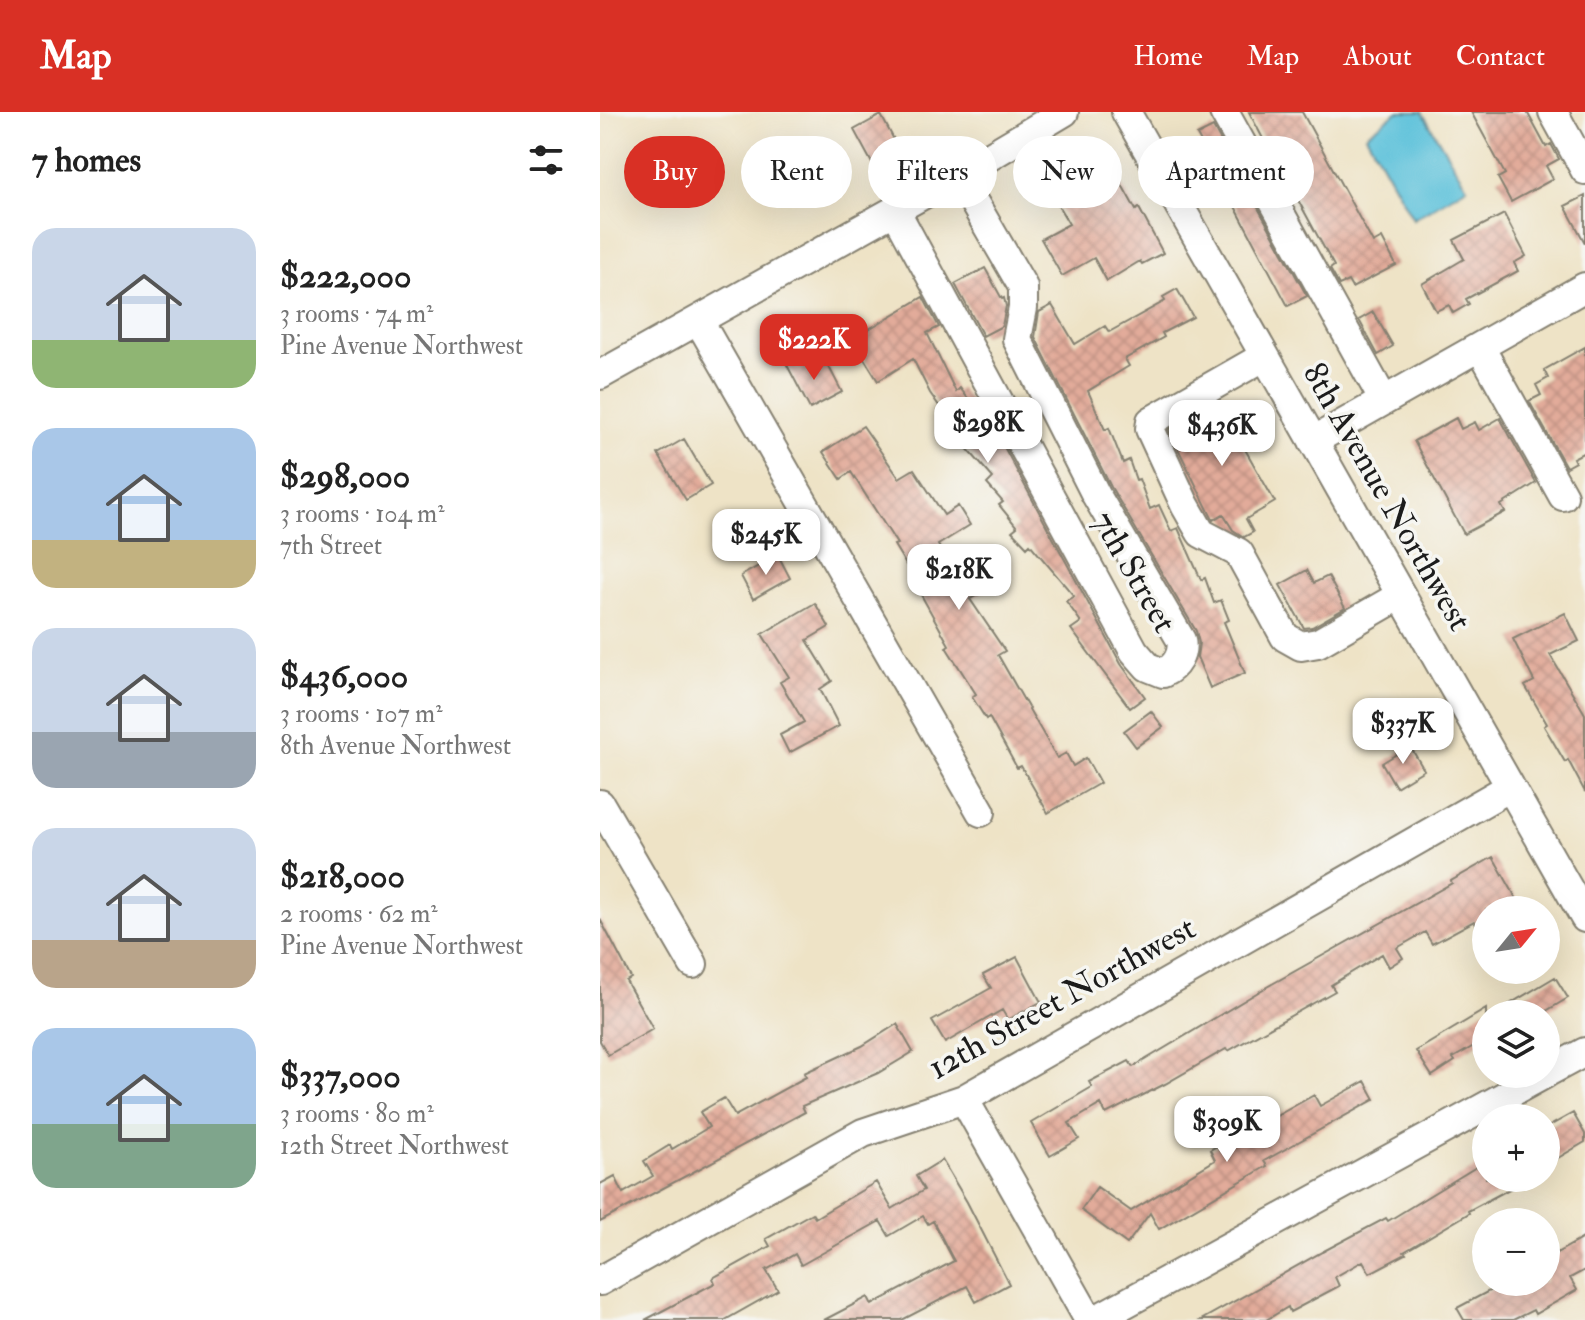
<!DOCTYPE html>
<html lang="en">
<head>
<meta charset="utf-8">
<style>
  body { margin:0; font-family:"IM FELL Double Pica",serif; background:#f6f6f6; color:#222; height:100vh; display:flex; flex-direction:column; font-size:30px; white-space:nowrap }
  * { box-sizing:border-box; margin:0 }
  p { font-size:26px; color:#767676 }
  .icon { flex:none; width:44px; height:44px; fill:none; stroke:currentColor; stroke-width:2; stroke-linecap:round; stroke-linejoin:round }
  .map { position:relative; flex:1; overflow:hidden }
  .details { display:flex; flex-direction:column; background:#fff; width:600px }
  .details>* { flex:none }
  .top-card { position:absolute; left:24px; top:24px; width:760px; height:72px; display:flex; gap:16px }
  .needle { width:52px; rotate:60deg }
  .buttons { position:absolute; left:872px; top:784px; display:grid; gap:16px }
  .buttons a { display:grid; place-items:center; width:88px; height:88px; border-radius:50%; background:#fff; box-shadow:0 8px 32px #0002; font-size:40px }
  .price { position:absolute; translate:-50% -68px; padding:0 18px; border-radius:16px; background:#fff; color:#222; font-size:26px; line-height:52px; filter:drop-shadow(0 2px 4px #0008) }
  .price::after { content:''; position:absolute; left:50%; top:48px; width:24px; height:18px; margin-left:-12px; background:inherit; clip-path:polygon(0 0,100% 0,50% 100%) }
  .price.current { background:#d93025; color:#fff }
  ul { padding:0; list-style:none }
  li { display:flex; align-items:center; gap:24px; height:200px; padding:0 32px }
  li span { display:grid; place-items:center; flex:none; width:224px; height:160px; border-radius:24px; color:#555 }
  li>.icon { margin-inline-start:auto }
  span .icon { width:96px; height:96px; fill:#fffc; stroke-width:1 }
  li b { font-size:34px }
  h2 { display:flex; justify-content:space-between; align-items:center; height:96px; padding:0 32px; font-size:34px }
  .pill { padding:0 28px; border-radius:36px; background:#fff; box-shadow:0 8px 32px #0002; font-size:28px; line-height:72px }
  .pill.current { background:#d93025; color:#fff }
  header { display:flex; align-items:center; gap:48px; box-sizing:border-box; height:112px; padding:0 40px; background:#d93025; color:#fff }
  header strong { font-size:38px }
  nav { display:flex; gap:44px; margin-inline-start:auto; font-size:28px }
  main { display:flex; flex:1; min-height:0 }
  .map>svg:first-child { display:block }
  .water { fill:#5cc1da; stroke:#3c6e7b; stroke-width:2 }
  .building { fill:url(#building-cross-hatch) }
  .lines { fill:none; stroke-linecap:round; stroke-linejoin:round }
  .minor-casing { stroke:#858071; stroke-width:32 }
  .minor { stroke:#fff; stroke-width:28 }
  .labels { text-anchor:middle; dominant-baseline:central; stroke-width:7; stroke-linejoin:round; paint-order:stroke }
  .street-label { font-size:34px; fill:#1c1c1c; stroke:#f6f6f2 }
</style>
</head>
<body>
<header>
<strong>Map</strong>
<nav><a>Home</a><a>Map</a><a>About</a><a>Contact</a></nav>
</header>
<main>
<section class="details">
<h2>7 homes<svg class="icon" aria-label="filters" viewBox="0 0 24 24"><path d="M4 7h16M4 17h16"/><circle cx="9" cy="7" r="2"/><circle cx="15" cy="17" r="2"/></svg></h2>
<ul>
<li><span style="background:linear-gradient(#c9d6e8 70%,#8fb573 0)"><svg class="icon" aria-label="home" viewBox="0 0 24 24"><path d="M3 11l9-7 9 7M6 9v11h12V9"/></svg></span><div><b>$222,000</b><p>3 rooms · 74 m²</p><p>Pine Avenue Northwest</p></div></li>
<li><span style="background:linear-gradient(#a9c7e8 70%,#c2b280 0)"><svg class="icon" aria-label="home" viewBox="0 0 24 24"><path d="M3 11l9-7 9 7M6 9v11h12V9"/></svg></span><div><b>$298,000</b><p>3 rooms · 104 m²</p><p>7th Street</p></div></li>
<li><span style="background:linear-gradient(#c9d6e8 65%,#9aa5b1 0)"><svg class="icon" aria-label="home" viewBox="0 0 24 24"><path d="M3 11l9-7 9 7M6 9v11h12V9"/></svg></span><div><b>$436,000</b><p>3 rooms · 107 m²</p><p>8th Avenue Northwest</p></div></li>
<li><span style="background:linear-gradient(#c9d6e8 70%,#b9a48a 0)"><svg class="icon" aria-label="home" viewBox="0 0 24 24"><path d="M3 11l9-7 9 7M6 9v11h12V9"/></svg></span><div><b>$218,000</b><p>2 rooms · 62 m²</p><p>Pine Avenue Northwest</p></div></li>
<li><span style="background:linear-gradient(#a9c7e8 60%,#7fa58c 0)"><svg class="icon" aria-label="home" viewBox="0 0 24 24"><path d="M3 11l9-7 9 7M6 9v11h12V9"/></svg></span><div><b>$337,000</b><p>3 rooms · 80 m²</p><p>12th Street Northwest</p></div></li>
</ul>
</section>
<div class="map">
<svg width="985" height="1208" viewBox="0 0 985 1208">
  <defs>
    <pattern id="building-cross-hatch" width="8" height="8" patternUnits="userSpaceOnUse" patternTransform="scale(2)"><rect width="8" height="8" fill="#e2ab9a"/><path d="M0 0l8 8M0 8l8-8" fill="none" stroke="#c19384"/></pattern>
  </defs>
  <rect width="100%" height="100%" fill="#f6f6f2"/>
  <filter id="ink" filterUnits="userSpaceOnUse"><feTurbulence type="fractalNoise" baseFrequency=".0125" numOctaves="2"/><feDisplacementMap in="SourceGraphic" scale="16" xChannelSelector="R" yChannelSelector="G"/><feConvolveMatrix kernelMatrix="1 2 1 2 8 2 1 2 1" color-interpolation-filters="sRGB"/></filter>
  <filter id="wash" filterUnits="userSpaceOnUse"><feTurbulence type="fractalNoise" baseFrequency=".006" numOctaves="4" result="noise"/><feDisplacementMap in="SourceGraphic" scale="32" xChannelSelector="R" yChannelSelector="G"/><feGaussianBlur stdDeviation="1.8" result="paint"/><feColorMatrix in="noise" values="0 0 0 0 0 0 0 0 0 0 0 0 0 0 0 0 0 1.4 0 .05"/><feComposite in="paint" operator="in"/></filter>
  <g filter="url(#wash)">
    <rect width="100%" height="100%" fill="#eee3c6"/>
    <path class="water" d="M797,0H822L867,75L813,107L766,23Z"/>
    <g id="blocks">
      <path class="building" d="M649,0H702L773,131L782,126L796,153L752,176L748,169L739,173L730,157L734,154L692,77L687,79L677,61L680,59Z
        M871,0H927L946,35L951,32L959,47L946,54L953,67L911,90L898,66L905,62Z
        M281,3L301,41L274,55L254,18Z
        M613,15L707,184L688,194L597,23Z
        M476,60L486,77L516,62L536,98L539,96L563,141L542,152L540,149L507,169L494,146L462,164L441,127L469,112L448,76Z
        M985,84V131L965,94Z
        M904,102L926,144L914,151L918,159L866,187L869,192L853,201L849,193L836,199L822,172L864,147L854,128Z
        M385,156L402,187L404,186L406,194L402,214L383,224L355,172Z
        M577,177L593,205L562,221L564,225L525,247L529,254L488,279L505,318L509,316L523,351L529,348L536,368L539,367L550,397L559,393L571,419L578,416L601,468L605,466L614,491L621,488L629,508L624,510L645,561L610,576L597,545L599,531L596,519L511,375L435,225L439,200L452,193L475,232L505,214L509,220L565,189L563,185Z
        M323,185L339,215L327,221L356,280L360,276L377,298L382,294L521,552L545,585L530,596L471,517L481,510L466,489L474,484L430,432L427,435L412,419L417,415L399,393L403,390L387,372L393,366L351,318L354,315L330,281L313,247L278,269L252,227Z
        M773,200L793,234L778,243L759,208Z
        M985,235V340L973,346L975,350L966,355L929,289L941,283L936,273L948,266L944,258Z
        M203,245L211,259L227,251L242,280L210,297L187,253Z
        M618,290L675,390L646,407L653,420L644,425L633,418L623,402L613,408L569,318Z
        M856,306L861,317L875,310L879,318L900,306L936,371L901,393L905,400L864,422L814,329Z
        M263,314L299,366L314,357L344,403L358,394L370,413L338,433L355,461L381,446L396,473L370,487L405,539L398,543L457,646L466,641L473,654L486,646L500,671L448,701L421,654L417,656L389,605L386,607L372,585L376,582L346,535L349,533L320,481L322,479L294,433L297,432L251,360L241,367L223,340Z
        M84,327L111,373L86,388L58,342Z
        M178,443L190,466L153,487L141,464Z
        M707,458L714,471L728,464L745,496L712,515L704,516L680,473Z
        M215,491L229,515L207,528L232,569L220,577L239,614L189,641L180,623L204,610L180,570L189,565L162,522Z
        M965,501L979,529L950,543L985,602V680L968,648L965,650L944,614L947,612L925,574L934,569L913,527Z
        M551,599L563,615L536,635L524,619Z
        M810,634L824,658L796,675L782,651Z
        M893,745L923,798H886V830L874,809L832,832L825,820L797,836L803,846L789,855L782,842L731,873L735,879L628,939L626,937L565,972L506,1002L501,992L469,1011L479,1027L450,1044L431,1011L492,975L489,970L529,949L533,955L665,876L852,771L851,769Z
        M0,807L31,866L26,869L53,917L8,943L0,929Z
        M417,845L441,890L408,908L402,898L345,931L332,909L391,876L383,863Z
        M955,865L968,886L941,902H893Z
        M886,897V927L853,946L855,949L832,964L816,939Z
        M297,912L313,940L278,961L202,994L205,1000L0,1110V1072L15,1064L23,1081L53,1064L44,1049L70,1033L72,1037L109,1015L100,1000L124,986L135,1004L206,965L204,961L262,934Z
        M765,969L775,987L664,1049L667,1054L559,1117L550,1101L527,1132L481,1098L497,1075L531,1099L615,1048L610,1038L647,1017L648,1020L714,983L720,994Z
        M973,1001L985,1022V1030L946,1053V1016Z
        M342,1048L367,1090L409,1172L376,1190L367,1174L302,1208H224L268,1185L272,1193L354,1149L333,1109L328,1112L323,1104L289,1124L280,1109L201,1153L195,1142L166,1158L178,1178L125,1208H45L115,1171L113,1166L170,1134L166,1127L212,1101L215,1106L276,1070L292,1097L324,1078L316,1064Z
        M886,1049V1066H930L868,1099L869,1101L804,1140L806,1142L770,1161L763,1149L735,1165L739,1174L690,1200L688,1195L666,1208H601L722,1140L786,1106L788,1109Z
        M985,1125V1158L970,1166L977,1178L935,1202L933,1198L913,1208H864L857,1196L906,1170H946V1147Z"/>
    </g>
  </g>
  <g filter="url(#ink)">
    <use href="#blocks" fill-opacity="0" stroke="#858071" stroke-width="2"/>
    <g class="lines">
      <g class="minor-casing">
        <path id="minor" d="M526,0L985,806
          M624,0L784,289
          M953,0L985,58
          M295,98L534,539L548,555L563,561C576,555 584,542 581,528L496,383L417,227L423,196V175L358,63
          M99,209L381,700
          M880,235L963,384
          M665,244L551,309L550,317L585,393L601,421L639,441L685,525L701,534L718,531L801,483
          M0,263L358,63L464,0
          M713,329L985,175
          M0,692L93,852
          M946,961L985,940
          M364,987L489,1208
          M0,1169L263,1021L364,987L910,675
          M495,1208L945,962"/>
      </g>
      <use href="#minor" class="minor"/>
    </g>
  </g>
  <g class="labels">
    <g class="street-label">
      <text transform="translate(787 385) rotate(60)">8th Avenue Northwest</text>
      <text transform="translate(534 460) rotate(60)">7th Street</text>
      <text transform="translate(462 886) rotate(-29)">12th Street Northwest</text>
    </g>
  </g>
</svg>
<div class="buttons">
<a><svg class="needle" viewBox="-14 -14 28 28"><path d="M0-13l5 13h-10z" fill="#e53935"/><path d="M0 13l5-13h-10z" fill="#767676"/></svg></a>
<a><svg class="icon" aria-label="layers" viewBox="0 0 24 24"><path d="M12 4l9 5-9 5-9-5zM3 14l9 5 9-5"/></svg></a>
<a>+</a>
<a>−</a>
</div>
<b class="price current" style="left:214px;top:270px">$222K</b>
<b class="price" style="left:388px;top:353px">$298K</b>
<b class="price" style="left:622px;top:356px">$436K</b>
<b class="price" style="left:166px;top:465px">$245K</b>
<b class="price" style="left:359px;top:500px">$218K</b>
<b class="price" style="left:803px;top:654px">$337K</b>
<b class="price" style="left:627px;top:1052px">$309K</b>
<div class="top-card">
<a class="pill current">Buy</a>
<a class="pill">Rent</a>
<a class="pill">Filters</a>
<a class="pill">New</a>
<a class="pill">Apartment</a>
</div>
</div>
</main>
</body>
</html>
